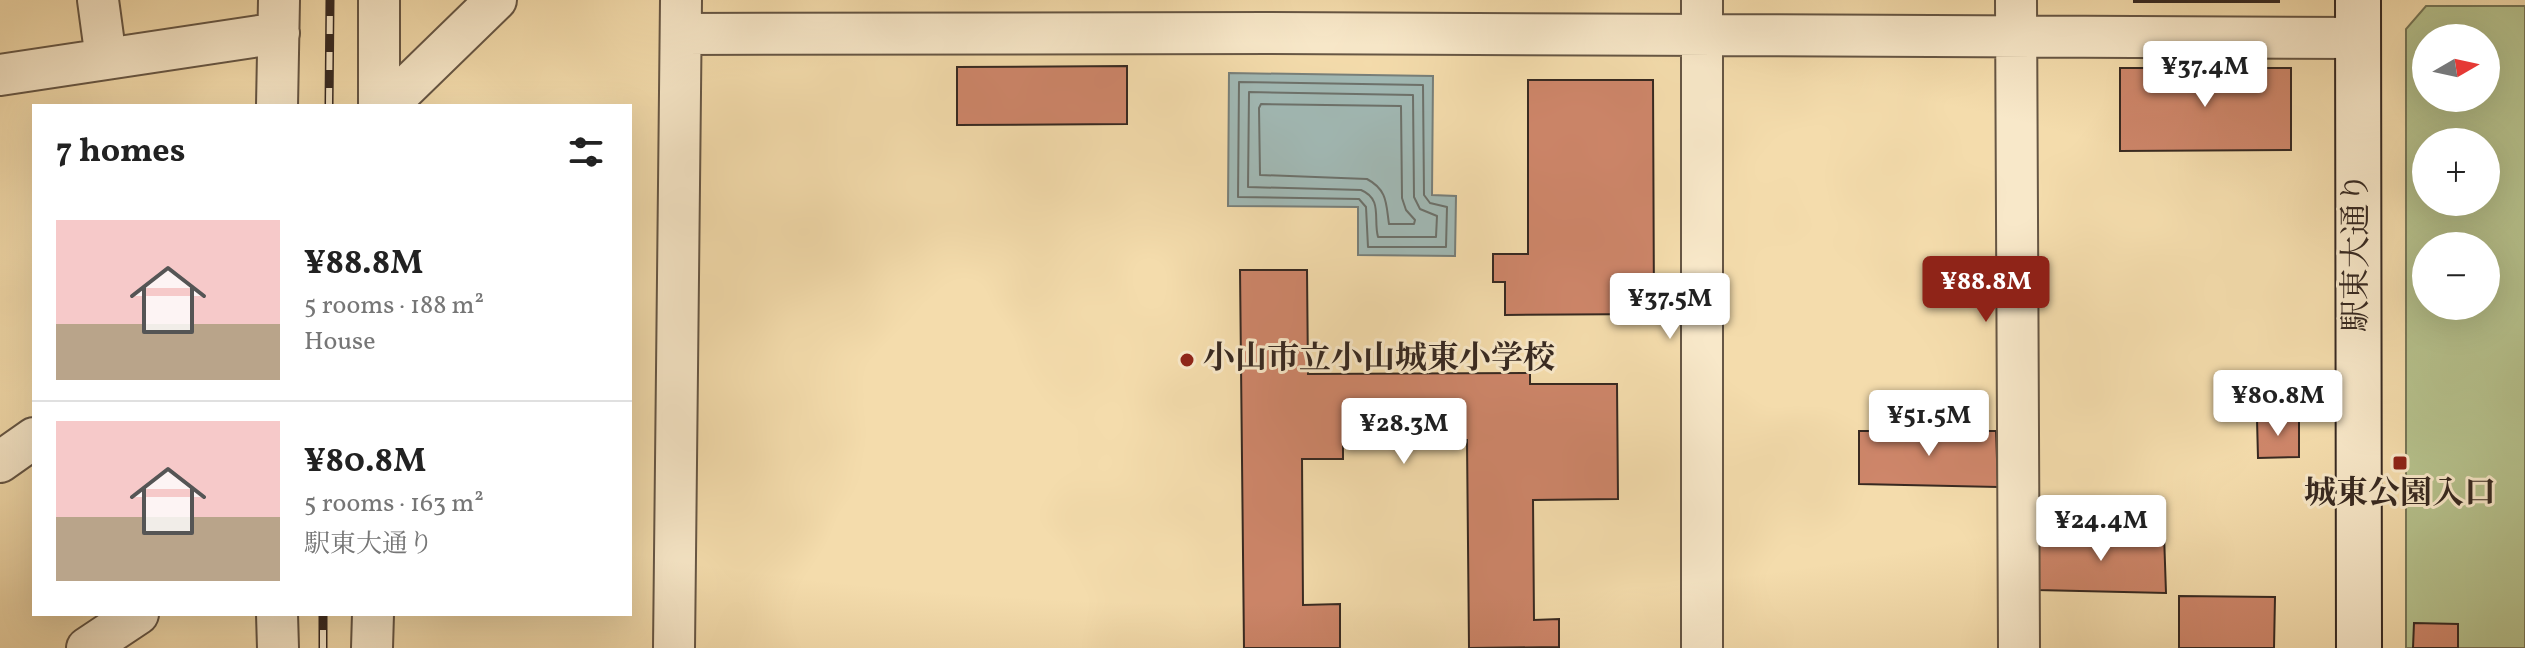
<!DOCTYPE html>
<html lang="en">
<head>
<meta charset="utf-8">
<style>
  body { margin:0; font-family:Vollkorn,"Noto Serif JP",serif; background:#f2f2f2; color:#222; height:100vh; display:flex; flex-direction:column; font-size:30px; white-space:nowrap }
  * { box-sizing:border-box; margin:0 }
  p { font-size:26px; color:#767676 }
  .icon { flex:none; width:44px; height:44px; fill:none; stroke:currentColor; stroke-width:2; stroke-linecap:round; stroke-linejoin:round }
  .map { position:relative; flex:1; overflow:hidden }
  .side { position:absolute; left:32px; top:104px; width:600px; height:512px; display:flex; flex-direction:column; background:#fff; border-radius:0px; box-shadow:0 8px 32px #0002 }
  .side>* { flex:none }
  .needle { width:52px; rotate:81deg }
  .controls { position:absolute; left:2412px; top:24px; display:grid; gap:16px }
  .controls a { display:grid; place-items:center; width:88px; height:88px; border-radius:50%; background:#fff; box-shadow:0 8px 32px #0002; font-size:40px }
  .price { position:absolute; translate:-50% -68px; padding:0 18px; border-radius:8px; background:#fff; color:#222; font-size:26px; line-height:52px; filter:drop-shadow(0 2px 4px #0008) }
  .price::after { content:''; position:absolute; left:50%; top:48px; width:24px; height:18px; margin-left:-12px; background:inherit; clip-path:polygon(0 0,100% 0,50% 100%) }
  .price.active { background:#8f2418; color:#fff }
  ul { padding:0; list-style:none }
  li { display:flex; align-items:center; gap:24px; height:200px; padding:0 24px }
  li+li { border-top:2px solid #e0e0e0 }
  li span { display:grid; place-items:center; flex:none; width:224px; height:160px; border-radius:0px; color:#555 }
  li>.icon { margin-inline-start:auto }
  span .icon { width:96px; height:96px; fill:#fffc; stroke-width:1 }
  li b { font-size:34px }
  h2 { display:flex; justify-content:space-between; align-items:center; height:96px; padding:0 24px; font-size:34px }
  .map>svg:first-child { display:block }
  .green { fill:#b6c28d; stroke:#767657; stroke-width:2; fill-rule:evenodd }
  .water { fill:#a1b9b5; stroke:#777f7a; stroke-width:2 }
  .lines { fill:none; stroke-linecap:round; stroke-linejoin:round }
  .shore { stroke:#6c716b; stroke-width:2 }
  .building { fill:#ce866a; stroke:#372921; stroke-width:2 }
  .street-casing { stroke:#665644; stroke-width:44 }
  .secondary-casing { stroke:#372921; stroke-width:48 }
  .street { stroke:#f8e8c9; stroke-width:40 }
  .secondary { stroke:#f8e8c9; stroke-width:44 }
  .rail-casing { stroke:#372921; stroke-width:9 }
  .rail { stroke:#f8e8c9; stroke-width:6; stroke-dasharray:18; stroke-linecap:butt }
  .poi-dot { fill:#8f2418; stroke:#f8e8c9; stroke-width:3 }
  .labels { text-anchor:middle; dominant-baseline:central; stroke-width:6; stroke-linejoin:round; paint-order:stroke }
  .street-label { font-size:32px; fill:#372921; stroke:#f8e8c9 }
  .poi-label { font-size:32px; font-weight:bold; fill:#372921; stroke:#f8e8c9; text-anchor:start }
</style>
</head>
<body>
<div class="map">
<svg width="2525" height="648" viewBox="0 0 2525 648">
  <rect width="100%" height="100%" fill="#f4dcac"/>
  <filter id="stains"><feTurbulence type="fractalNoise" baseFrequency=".0025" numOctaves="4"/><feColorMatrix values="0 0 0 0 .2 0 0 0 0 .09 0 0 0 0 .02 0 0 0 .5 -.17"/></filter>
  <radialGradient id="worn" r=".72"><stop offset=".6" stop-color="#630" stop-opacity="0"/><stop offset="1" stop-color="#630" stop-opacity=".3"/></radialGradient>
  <path class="green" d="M2426,6H2525V648H2406V29ZM2426,38H2486V98H2426ZM2426,142H2486V202H2426ZM2426,246H2486V306H2426Z"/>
  <path class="water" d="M1229,73L1433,76L1432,195L1456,196L1455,256L1358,255V207L1228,206Z"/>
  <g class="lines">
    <path class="shore" d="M1239,82L1423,85L1424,195L1430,203L1447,207L1446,247H1368L1366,207L1359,199L1238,197Z
      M1249,92L1413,95L1414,197L1420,209L1437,216L1436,237H1378C1373,219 1383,199 1361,190L1248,187Z
      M1261,104L1401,106L1402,198L1406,210L1415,220L1414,224H1389C1386,205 1388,190 1367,179L1260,175L1259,108Z"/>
  </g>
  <path class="building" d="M2134,0H2279V2H2134Z
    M1127,66V124L957,125V67Z
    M2120,68H2291V150L2120,151Z
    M1528,80H1653L1654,314L1505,315V282H1493V254H1528Z
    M1240,270H1307L1308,374L1530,373V384H1617L1618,499L1533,500L1534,620L1559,619V647L1469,648L1467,440L1343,441V459H1302L1303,605L1340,604V648H1244Z
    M2299,418V457L2258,458L2257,419Z
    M1859,431H1996L1998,487L1859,484Z
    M2037,533L2164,534L2166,593L2037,590Z
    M2179,596L2275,597L2274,648H2179Z
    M2414,623L2458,624V648H2413Z"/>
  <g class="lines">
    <g class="street-casing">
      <path id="street" d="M98,0L106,59
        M379,0V106
        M2016,0L2019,648
        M681,34L1272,33L2358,38
        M0,75L279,33
        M277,106L279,0
        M387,106L496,0
        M0,462L34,438
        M277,614L278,648
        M87,648L138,614
        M372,648L373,614
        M674,648L681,0
        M1702,648V0"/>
    </g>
    <g class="secondary-casing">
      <path id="secondary" d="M2358,0L2359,648"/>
    </g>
    <use href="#street" class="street"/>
    <use href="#secondary" class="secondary"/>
    <g class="rail-casing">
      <path id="rail" d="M329,106L330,0
        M323,648V614"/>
    </g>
    <use href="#rail" class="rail"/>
  </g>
  <g class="poi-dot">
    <circle cx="1187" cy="360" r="8"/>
    <rect x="2392" y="455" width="16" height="16" rx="4"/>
  </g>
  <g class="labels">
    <g class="street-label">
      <text transform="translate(2358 252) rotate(-90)">駅東大通り</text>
    </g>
    <g class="poi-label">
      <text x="1203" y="360">小山市立小山城東小学校</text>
      <text x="2400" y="495" text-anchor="middle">城東公園入口</text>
    </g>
  </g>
  <rect width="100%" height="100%" filter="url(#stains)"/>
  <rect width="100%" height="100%" fill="url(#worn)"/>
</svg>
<div class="controls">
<a><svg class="needle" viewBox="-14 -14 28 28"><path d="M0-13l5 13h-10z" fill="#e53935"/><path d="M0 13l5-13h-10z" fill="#767676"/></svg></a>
<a>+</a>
<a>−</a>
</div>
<b class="price" style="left:2205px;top:109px">¥37.4M</b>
<b class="price active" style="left:1986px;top:324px">¥88.8M</b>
<b class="price" style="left:1670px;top:341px">¥37.5M</b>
<b class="price" style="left:2278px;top:438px">¥80.8M</b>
<b class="price" style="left:1929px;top:458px">¥51.5M</b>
<b class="price" style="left:1404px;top:466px">¥28.3M</b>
<b class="price" style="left:2101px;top:563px">¥24.4M</b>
<section class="side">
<h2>7 homes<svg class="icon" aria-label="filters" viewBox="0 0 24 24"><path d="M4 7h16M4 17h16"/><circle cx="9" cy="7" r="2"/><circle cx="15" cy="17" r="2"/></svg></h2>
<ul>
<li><span style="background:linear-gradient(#f6c9c9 65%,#b9a48a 0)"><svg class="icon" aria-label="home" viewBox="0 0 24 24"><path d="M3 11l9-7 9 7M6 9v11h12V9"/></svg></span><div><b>¥88.8M</b><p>5 rooms · 188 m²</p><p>House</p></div></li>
<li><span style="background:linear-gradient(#f6c9c9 60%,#b9a48a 0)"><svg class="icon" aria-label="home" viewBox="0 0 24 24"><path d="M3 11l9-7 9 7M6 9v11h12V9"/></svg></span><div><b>¥80.8M</b><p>5 rooms · 163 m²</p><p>駅東大通り</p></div></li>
</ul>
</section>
</div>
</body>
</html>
